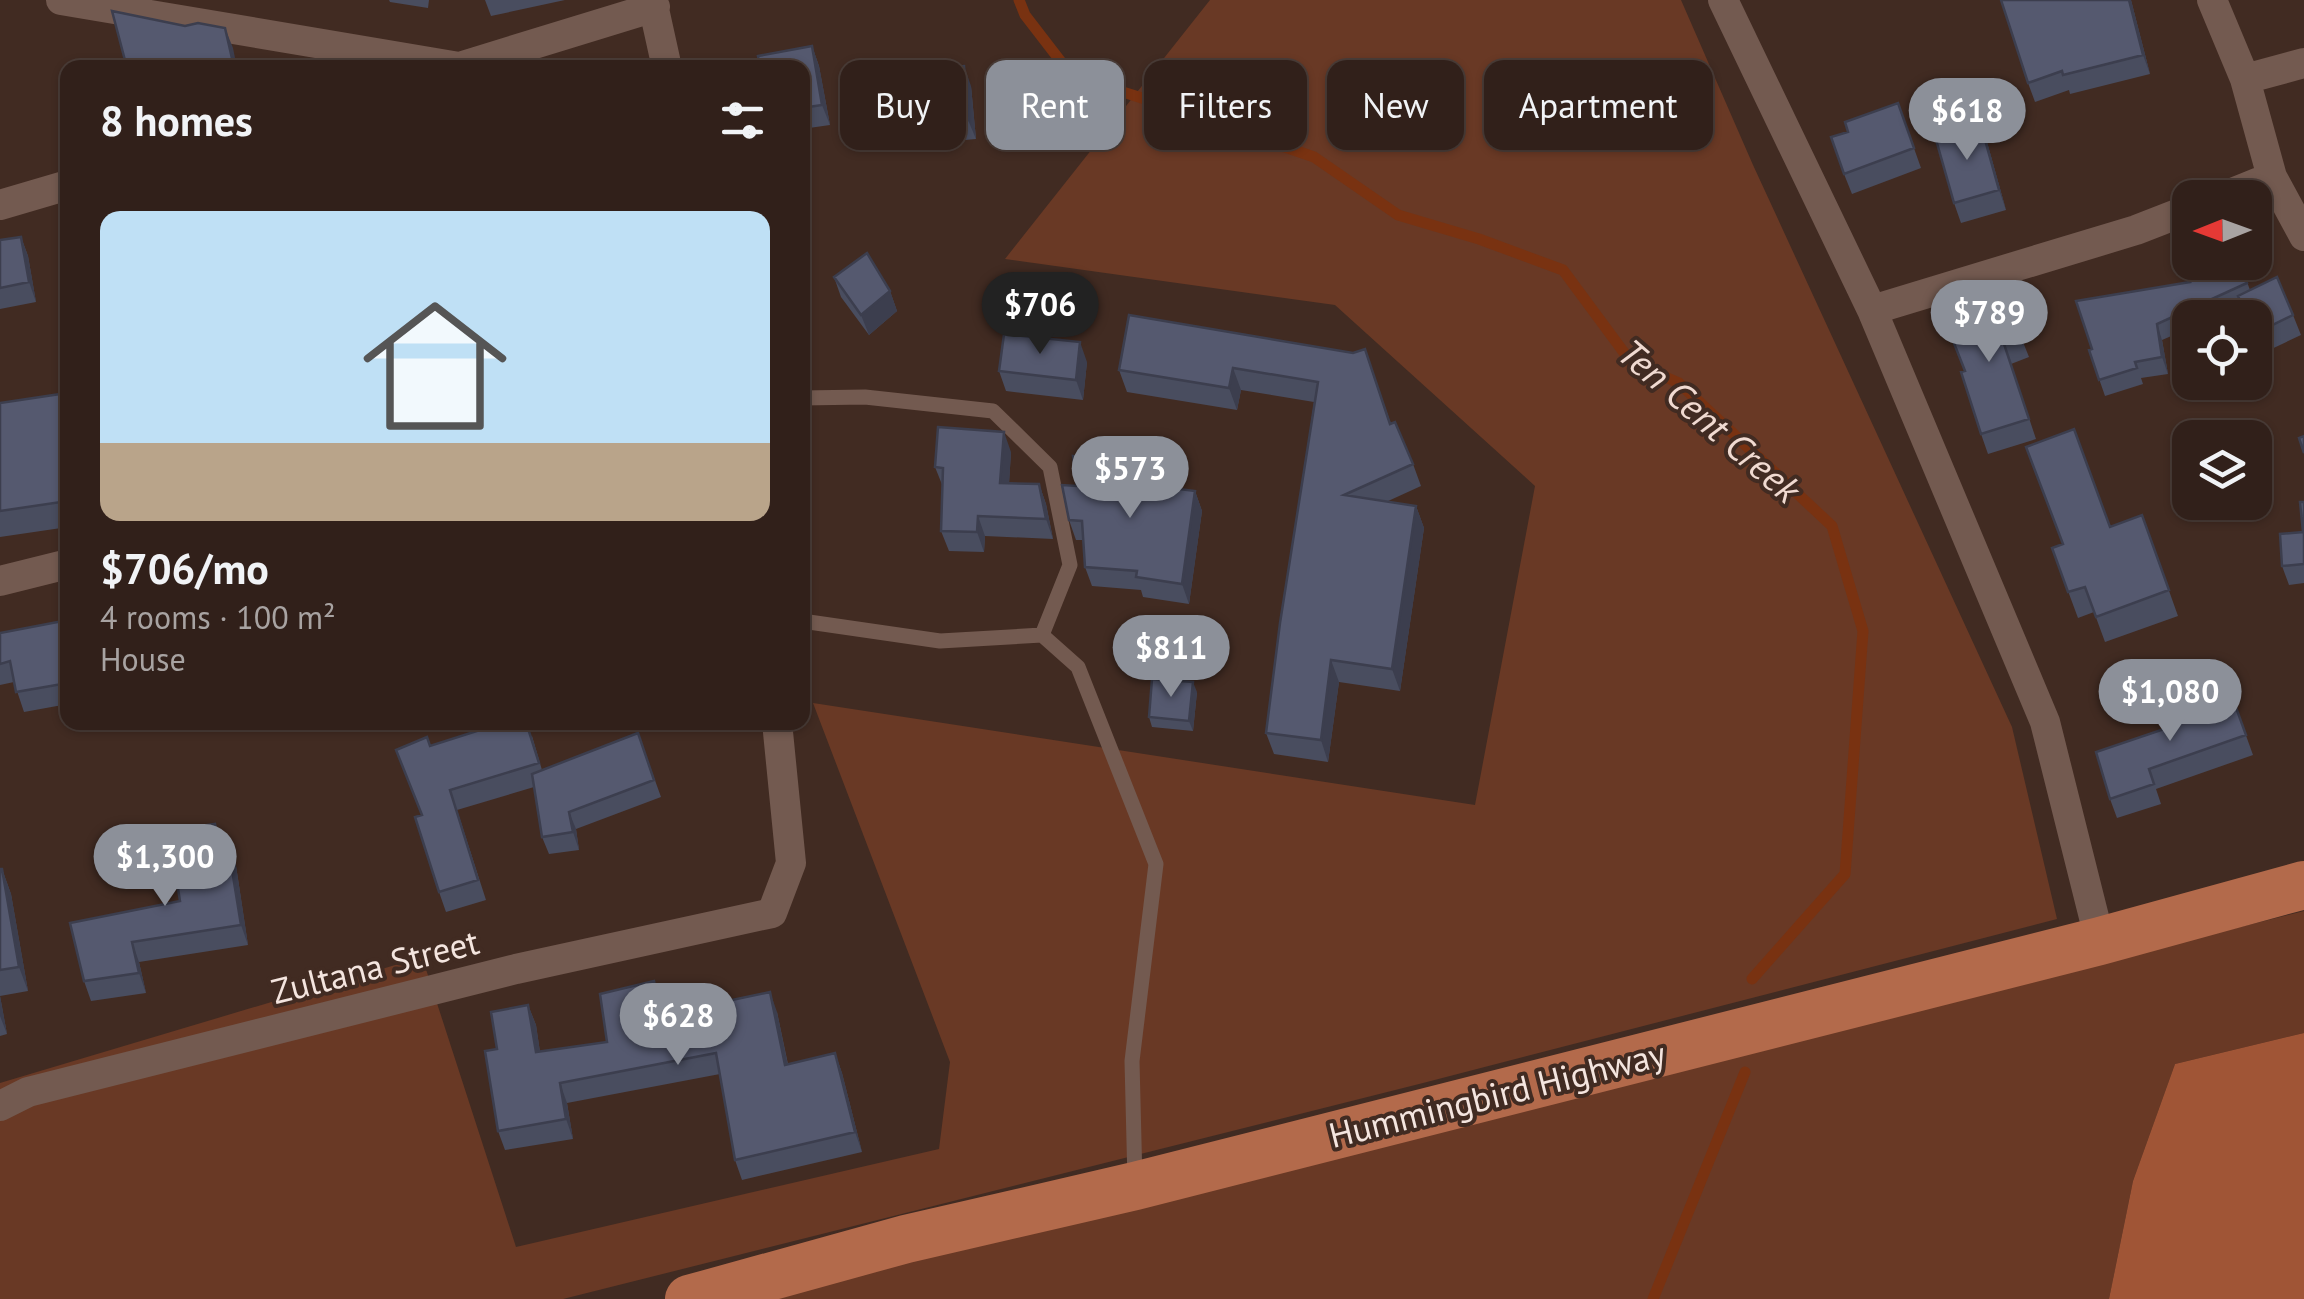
<!DOCTYPE html>
<html lang="en">
<head>
<meta charset="utf-8">
<style>
  body { margin:0; font-family:"PT Sans",sans-serif; background:#3d2d27; color:#f1f3f6; height:100vh; display:flex; flex-direction:column; font-size:38px; white-space:nowrap }
  * { box-sizing:border-box; margin:0 }
  p { font-size:32px; color:#a8a3a2 }
  .icon { flex:none; width:55px; height:55px; fill:none; stroke:currentColor; stroke-width:2; stroke-linecap:round; stroke-linejoin:round }
  .map { position:relative; flex:1; overflow:hidden }
  .side { position:absolute; left:60px; top:60px; width:750px; height:670px; display:flex; flex-direction:column; background:#31201a; border-radius:20px; box-shadow:0 2px 8px #0004,0 0 0 2px #4c3e39 }
  .side>* { flex:none }
  .guide { position:absolute; left:840px; top:60px; width:950px; height:90px; display:flex; gap:20px }
  .needle { width:65px; rotate:269deg }
  .buttons { position:absolute; left:2172px; top:180px; display:grid; gap:20px }
  .buttons a { display:grid; place-items:center; width:100px; height:100px; border-radius:20px; background:#31201a; box-shadow:0 2px 8px #0004,0 0 0 2px #4c3e39; font-size:50px }
  .price { position:absolute; translate:-50% -85px; padding:0 22px; border-radius:35px; background:#8c9099; color:#fff; font-size:32px; line-height:65px; filter:drop-shadow(0 2px 5px #0008) }
  .price::after { content:''; position:absolute; left:50%; top:60px; width:30px; height:22px; margin-left:-15px; background:inherit; clip-path:polygon(0 0,100% 0,50% 100%) }
  .price.current { background:#222; color:#fff }
  ul { padding:0; list-style:none }
  li { display:grid; align-content:center; gap:20px; height:530px; padding:0 40px }
  li+li { border-top:2px solid #4c3e39 }
  li span { display:grid; place-items:center; height:310px; border-radius:20px; color:#555 }
  li>.icon { margin-inline-start:auto }
  span .icon { width:180px; height:180px; fill:#fffc; stroke-width:1 }
  li b { font-size:42px }
  h2 { display:flex; justify-content:space-between; align-items:center; height:120px; padding:0 40px; font-size:42px }
  .chip { padding:0 35px; border-radius:20px; background:#31201a; box-shadow:0 2px 8px #0004,0 0 0 2px #4c3e39; font-size:35px; line-height:90px }
  .chip.current { background:#8c9099; color:#fff }
  .map>svg:first-child { display:block }
  .green { fill:#693925 }
  .forest { fill:#a05536 }
  .lines { fill:none; stroke-linecap:round; stroke-linejoin:round }
  .stream { stroke:#793211; stroke-width:11 }
  .service { stroke:#735a50; stroke-width:15 }
  .minor { stroke:#735a50; stroke-width:30 }
  .primary { stroke:#b36a4b; stroke-width:48 }
  .wall { fill:#494d5f }
  .shaded-wall { fill:#3c3e4e }
  .building { fill:#55596f; stroke:#3c3e4e; stroke-width:2.5 }
  .labels { text-anchor:middle; dominant-baseline:central; stroke-width:8; stroke-linejoin:round; paint-order:stroke }
  .street-label { font-size:35px; fill:#f4e5df; stroke:#412b22 }
  .water-label { font-size:38px; font-style:italic; fill:#f0dad1; stroke:#412b22 }
</style>
</head>
<body>
<div class="map">
<svg width="2304" height="1299" viewBox="0 0 2304 1299">
  <rect width="100%" height="100%" fill="#412b22"/>
  <path class="green" d="M1210,0H1681L1753,165L2012,727L2057,919L1423,1083L563,1299H0V1083L422,957L516,1247L939,1149L950,1062L813,703L1475,805L1535,486L1335,305L1005,259Z
    M2304,911V1033L2175,1064L2133,1181L2109,1299H762Z"/>
  <path class="forest" d="M2304,1033V1299H2109L2133,1181L2175,1064Z"/>
  <g class="lines">
    <path class="stream" d="M1019,0L1025,15L1072,76L1145,99L1314,157L1398,215L1479,239L1563,270L1631,362L1679,383L1832,526L1863,631L1845,874L1752,979
      M1653,1299L1745,1072"/>
    <path class="service" d="M802,398L865,397L993,411L1050,467L1070,565L1042,635L940,641L802,621
      M1042,635L1078,667L1156,864L1132,1061L1135,1182"/>
    <path class="minor" d="M61,0L459,67
      M652,0L667,68
      M1723,0L1872,310L2045,722L2100,941
      M2212,0L2245,79L2272,177L2304,236
      M456,68L655,7
      M2245,79L2304,63
      M2220,198L2272,177
      M0,205L68,185
      M1872,310L2136,230L2190,209
      M0,581L68,564
      M0,1106L28,1092L516,969L772,913L791,863L777,722"/>
    <path class="primary" d="M689,1299L906,1239L1135,1186L2100,941L2304,885"/>
  </g>
  <path class="wall" d="M389,0H429L428,8L390,2Z
    M485,0H565L491,16Z
    M2131,0L2150,74L2070,94L2069,90L2035,102L2028,83Z
    M812,46L819,66L830,125L802,129V68Z
    M971,86L976,139L931,143L923,123Z
    M1898,103L1921,168L1852,194L1844,174L1848,132Z
    M1987,142L2006,210L1961,223L1954,203Z
    M21,237L28,256L36,302L0,309V240Z
    M2176,253L2239,274H2244L2250,290L2293,315L2301,335L2263,353L2255,336V318H2246L2241,305L2213,318H2190V328L2162,340L2168,374L2141,378L2143,384L2105,396L2089,350L2188,283Z
    M834,277L890,291L897,311L869,335L841,297Z
    M1946,323L2021,337L2029,357L2011,364L2036,439L1988,454L1981,434L1965,371Z
    M1365,349L1391,424L1413,464L1421,486L1386,502L1416,506L1424,528L1400,691L1339,682L1328,762L1274,754L1266,733L1314,402L1241,390L1237,410L1127,392L1119,370L1353,353Z
    M1087,362L1083,400L1006,391L999,371Z
    M68,395V527L0,537V403Z
    M1011,452L1009,483L1039,484L1046,504L1053,539L985,536L984,552L949,551L941,531L943,487L935,467Z
    M1137,483L1195,491L1202,511L1189,604L1143,597L1141,590L1092,586L1085,567L1083,540H1076L1069,520L1077,486Z
    M2304,502V583L2289,585L2282,566L2303,532Z
    M2142,515L2178,616L2105,642L2094,612L2078,618L2052,548Z
    M68,620V704L24,712L14,682L0,685V633Z
    M2230,691L2253,755L2156,789L2161,804L2117,818L2110,799L2179,724Z
    M1197,692L1193,731L1152,727L1149,717Z
    M638,733L661,797L576,829L579,850L549,854L542,837L534,787L457,810L486,900L446,912L439,892L422,815L430,746L532,736L542,770Z
    M227,839L235,859L248,945L139,962L146,993L91,1001L84,981L180,901L221,840Z
    M0,869H2L11,894L28,991L0,996L7,1034L0,1036Z
    M661,1001L664,1014L777,1012L788,1064L835,1053L842,1073L862,1152L742,1180L735,1160L720,1074L567,1103L573,1139L505,1150L498,1131L497,1049L528,1005L536,1025L540,1052L607,1042Z"/>
  <path class="shaded-wall" d="M2129,0H2131L2150,74L2143,55Z
    M225,28L233,48L237,68L234,67Z
    M812,46L819,66L830,125L822,105Z
    M964,66L971,86L976,139L968,120Z
    M1980,122L1987,142L2006,210L1999,190Z
    M21,237L28,256L36,302L29,282Z
    M890,291L897,311L869,335L861,315Z
    M2157,324L2162,340L2168,374L2162,357Z
    M1080,342L1087,362L1083,400L1076,380Z
    M1233,368L1241,390L1237,410L1229,388Z
    M1004,432L1011,452L1008,502L1000,483Z
    M1129,462L1136,481L1139,502L1132,483Z
    M1039,484L1046,504L1053,539L1046,519Z
    M1195,491L1202,511L1189,604L1182,584Z
    M1416,506L1424,528L1400,691L1392,669Z
    M978,516L985,536L984,552L977,532Z
    M1331,660L1339,682L1328,762L1321,740Z
    M1193,682L1197,692L1193,731L1189,721Z
    M569,812L576,829L579,850L573,832Z
    M227,839L235,859L248,945L241,925Z
    M2,869L11,894L28,991L19,967Z
    M132,942L139,962L146,993L139,973Z
    M654,981L661,1001L668,1034L661,1015Z
    M770,992L777,1012L792,1085L785,1065Z
    M0,996L7,1034L0,1016Z
    M528,1005L536,1025L543,1072L536,1052Z
    M835,1053L842,1073L862,1152L855,1132Z
    M560,1083L567,1103L573,1139L566,1119Z"/>
  <path class="building" d="M2001,0H2129L2143,55L2063,75L2062,71L2028,83Z
    M112,11L185,26L198,23L225,28L234,67L127,68Z
    M812,46L822,105L802,108V68H760L758,56Z
    M562,61V68H515L514,64Z
    M964,66L968,120L923,123L919,70Z
    M1898,103L1914,148L1844,174L1831,137L1848,132L1845,122Z
    M1980,122L1999,190L1954,203L1935,136Z
    M21,237L29,282L0,288V240Z
    M2190,247V262H2234L2239,274H2244L2247,283L2157,324L2162,357L2135,362L2137,368L2099,380L2089,350L2092,349L2076,301L2190,282L2176,253Z
    M867,253L890,291L861,315L834,277Z
    M2277,277L2293,315L2256,333L2255,318H2248L2238,296Z
    M2006,299L2021,337L2004,344L2029,419L1981,434L1961,372L1965,371L1946,323Z
    M1129,315L1353,353L1365,349L1390,424L1395,422L1413,464L1344,495L1416,506L1392,669L1331,660L1321,740L1266,733L1280,623L1318,382L1233,368L1229,388L1119,370Z
    M1004,334L1080,342L1076,380L999,371Z
    M67,393L68,501L0,511V403Z
    M938,427L1004,432L1000,483L1039,484L1046,519L978,516L977,532L941,531L943,468L935,467Z
    M2074,429L2110,527L2142,515L2169,590L2096,617L2085,587L2068,592L2052,548L2063,544L2026,447Z
    M2304,436V453L2299,438Z
    M1073,456L1129,462L1132,483L1195,491L1182,584L1136,577L1137,571L1085,567L1082,521L1069,520L1062,485L1077,486Z
    M2300,502H2304V564L2282,566L2280,534L2303,532Z
    M68,620V683L16,692L10,661L0,664V633Z
    M1152,679L1193,682L1189,721L1149,717Z
    M2230,691L2246,735L2149,769L2154,784L2110,799L2096,752L2179,724L2174,711Z
    M505,722H526L539,763L450,790L478,880L439,892L415,817L422,815L396,750L427,737L430,746Z
    M638,733L654,780L569,812L573,832L542,837L532,774Z
    M215,824L218,841L227,839L241,925L132,942L139,973L84,981L70,923L180,901L171,845L187,843L186,828Z
    M0,869H2L19,967L0,970Z
    M654,981L661,1015L770,992L785,1065L835,1053L855,1132L735,1160L716,1053L560,1083L566,1119L498,1131L485,1051L497,1049L491,1012L528,1005L536,1052L607,1042L600,994Z"/>
  <g class="labels">
    <g class="street-label">
      <text transform="translate(375 966) rotate(-14)">Zultana Street</text>
      <text transform="translate(1497 1094) rotate(-14)">Hummingbird Highway</text>
    </g>
    <g class="water-label">
      <text transform="translate(1710 420) rotate(41)">Ten Cent Creek</text>
    </g>
  </g>
</svg>
<div class="buttons">
<a><svg class="needle" viewBox="-14 -14 28 28"><path d="M0-13l5 13h-10z" fill="#e53935"/><path d="M0 13l5-13h-10z" fill="#a8a3a2"/></svg></a>
<a><svg class="icon" aria-label="locate" viewBox="0 0 24 24"><circle cx="12" cy="12" r="6"/><path d="M12 2v4M12 18v4M2 12h4M18 12h4"/></svg></a>
<a><svg class="icon" aria-label="layers" viewBox="0 0 24 24"><path d="M12 4l9 5-9 5-9-5zM3 14l9 5 9-5"/></svg></a>
</div>
<b class="price" style="left:1967px;top:163px">$618</b>
<b class="price current" style="left:1040px;top:357px">$706</b>
<b class="price" style="left:1989px;top:365px">$789</b>
<b class="price" style="left:1130px;top:521px">$573</b>
<b class="price" style="left:1171px;top:700px">$811</b>
<b class="price" style="left:2170px;top:744px">$1,080</b>
<b class="price" style="left:165px;top:909px">$1,300</b>
<b class="price" style="left:678px;top:1068px">$628</b>
<div class="guide">
<a class="chip">Buy</a>
<a class="chip current">Rent</a>
<a class="chip">Filters</a>
<a class="chip">New</a>
<a class="chip">Apartment</a>
</div>
<section class="side">
<h2>8 homes<svg class="icon" aria-label="filters" viewBox="0 0 24 24"><path d="M4 7h16M4 17h16"/><circle cx="9" cy="7" r="2"/><circle cx="15" cy="17" r="2"/></svg></h2>
<ul>
<li><span style="background:linear-gradient(#bfe0f5 75%,#b9a48a 0)"><svg class="icon" aria-label="home" viewBox="0 0 24 24"><path d="M3 11l9-7 9 7M6 9v11h12V9"/></svg></span><div><b>$706/mo</b><p>4 rooms · 100 m²</p><p>House</p></div></li>
</ul>
</section>
</div>
</body>
</html>
